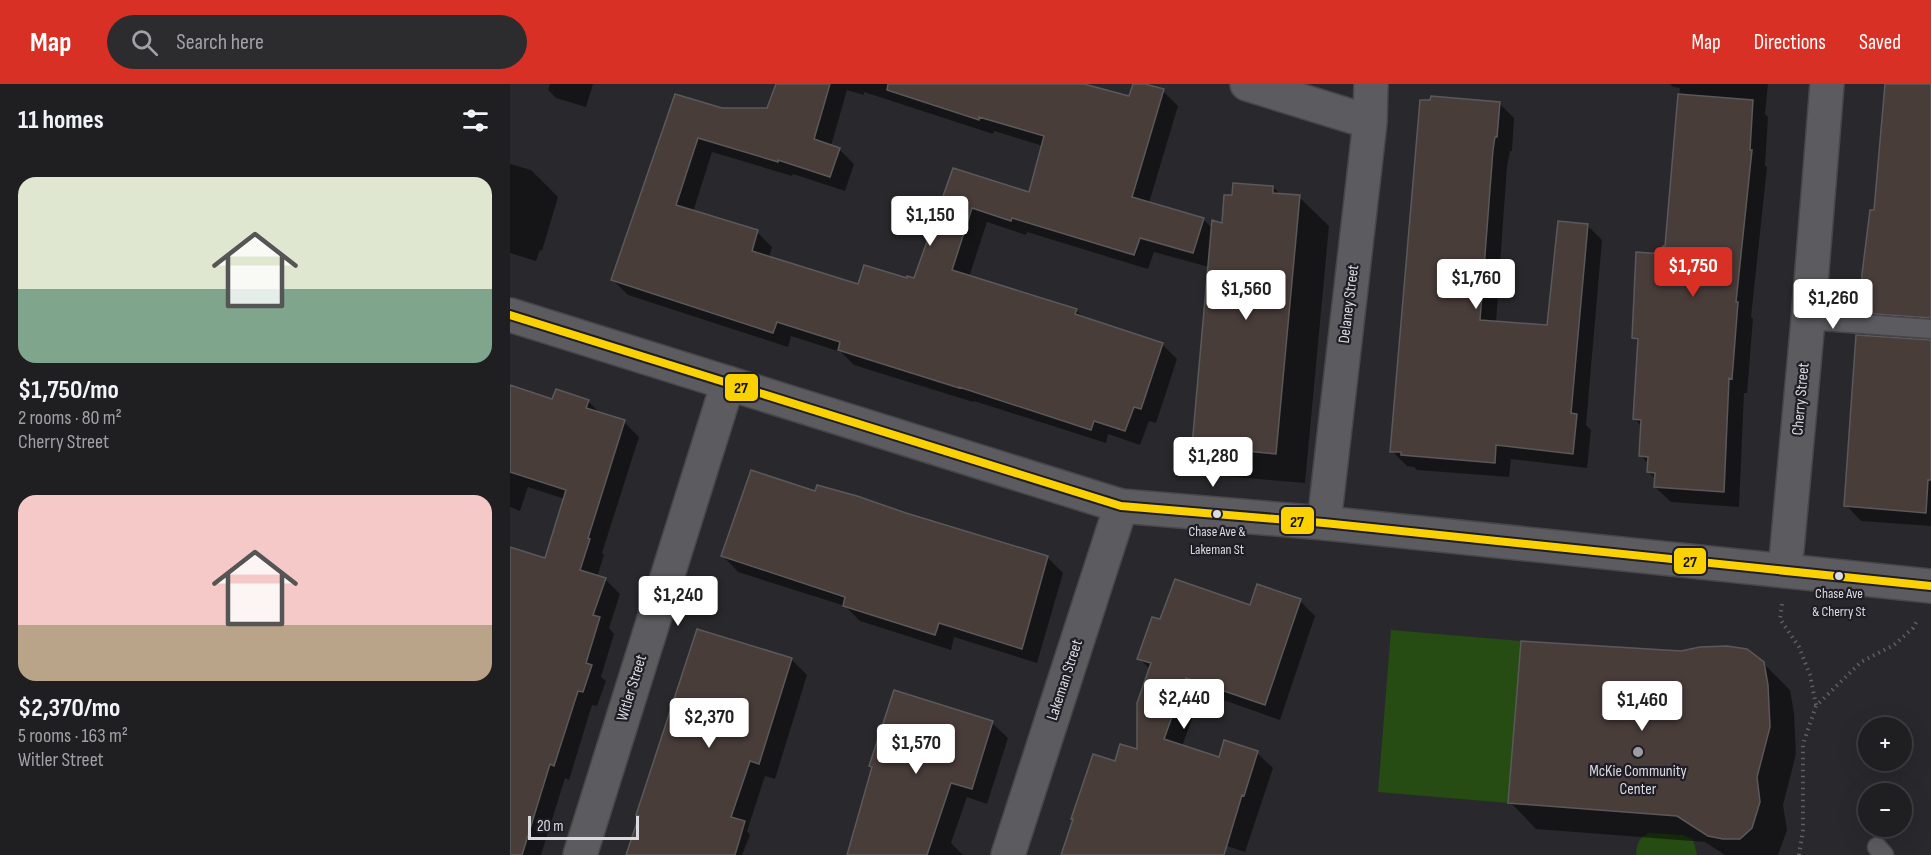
<!DOCTYPE html>
<html lang="en">
<head>
<meta charset="utf-8">
<style>
  body { margin:0; font-family:"Sofia Sans Condensed",sans-serif; background:#2c2c2f; color:#f1f3f6; height:100vh; display:flex; flex-direction:column; font-size:22px; white-space:nowrap }
  * { box-sizing:border-box; margin:0 }
  p { font-size:20px; color:#a1a2a5 }
  .icon { flex:none; width:33px; height:33px; fill:none; stroke:currentColor; stroke-width:2; stroke-linecap:round; stroke-linejoin:round }
  .map { position:relative; flex:1; overflow:hidden }
  .panel { display:flex; flex-direction:column; background:#1f1f22; width:510px }
  .panel>* { flex:none }
  .tools { position:absolute; left:1348px; top:633px; display:grid; gap:12px }
  .tools a { display:grid; place-items:center; width:54px; height:54px; border-radius:50%; background:#1f1f22; box-shadow:0 6px 24px #0002,0 0 0 2px #3c3d40; font-size:30px }
  .scale { position:absolute; left:18px; bottom:15px; width:111px; box-sizing:border-box; padding-left:6px; border:3px solid #dbdadf; border-top:0; font-size:16px; line-height:21px; white-space:nowrap; color:#dbdadf; -webkit-text-stroke:4px #1f1d25; paint-order:stroke }
  .price { position:absolute; translate:-50% -51px; padding:0 14px; border-radius:6px; background:#fff; color:#222; font-size:20px; line-height:39px; filter:drop-shadow(0 2px 3px #0008) }
  .price::after { content:''; position:absolute; left:50%; top:36px; width:18px; height:14px; margin-left:-9px; background:inherit; clip-path:polygon(0 0,100% 0,50% 100%) }
  .price.selected { background:#d93025; color:#fff }
  ul { padding:0; list-style:none }
  li { display:grid; align-content:center; gap:12px; height:318px; padding:0 18px }
  li span { display:grid; place-items:center; height:186px; border-radius:18px; color:#555 }
  li>.icon { margin-inline-start:auto }
  span .icon { width:108px; height:108px; fill:#fffc; stroke-width:1 }
  li b { font-size:26px }
  h2 { display:flex; justify-content:space-between; align-items:center; height:72px; padding:0 18px; font-size:26px }
  header { display:flex; align-items:center; gap:36px; box-sizing:border-box; height:84px; padding:0 30px; background:#d93025; color:#fff }
  header strong { font-size:28px }
  nav { display:flex; gap:33px; margin-inline-start:auto; font-size:21px }
  .search { width:420px; height:54px; background:#2c2c2f; display:flex; align-items:center; gap:15px; box-sizing:border-box; padding:0 21px; border-radius:33px; color:#a1a2a5; font-size:22px }
  main { display:flex; flex:1; min-height:0 }
  .map>svg:first-child { display:block }
  .green { fill:#264b13 }
  .shadow { fill:#0007; fill-rule:evenodd }
  .building { fill:#493d3a; stroke:#5a595a; stroke-width:1.5 }
  .lines { fill:none; stroke-linecap:round; stroke-linejoin:round }
  .service-casing { stroke:#47464a; stroke-width:21 }
  .minor-casing { stroke:#47464a; stroke-width:36 }
  .tertiary-casing { stroke:#47464a; stroke-width:36 }
  .path { stroke:#5f5f62; stroke-width:4; stroke-dasharray:1.5 4.5; stroke-linecap:butt }
  .service { stroke:#5c5b5f; stroke-width:18 }
  .minor { stroke:#5c5b5f; stroke-width:33 }
  .tertiary { stroke:#5c5b5f; stroke-width:33 }
  .bus-1-casing { stroke:#1f1d25; stroke-width:12 }
  .bus-1 { stroke:#fad204; stroke-width:8 }
  .bus-dot { fill:#dbdadf; stroke:#1f1d25; stroke-width:2 }
  .poi-dot { fill:#9d9ca1; stroke:#1f1d25; stroke-width:2 }
  .labels { text-anchor:middle; dominant-baseline:central; stroke-width:4.5; stroke-linejoin:round; paint-order:stroke }
  .bus-label { font-size:14px; fill:#dbdadf; stroke:#1f1d25 }
  .street-label { font-size:16px; fill:#dbdadf; stroke:#1f1d25 }
  .poi-label { font-size:16px; fill:#dbdadf; stroke:#1f1d25 }
  .line-badge { stroke:#1f1d25; stroke-width:2 }
  .pale-badge-label { font-size:16px; text-anchor:middle; font-weight:bold; fill:#111 }
</style>
</head>
<body>
<header>
<strong>Map</strong>
<div class="search"><svg class="icon" aria-label="search" viewBox="0 0 24 24"><circle cx="10" cy="10" r="6"/><path d="M15 15l6 6"/></svg>Search here</div>
<nav><a>Map</a><a>Directions</a><a>Saved</a></nav>
</header>
<main>
<section class="panel">
<h2>11 homes<svg class="icon" aria-label="filters" viewBox="0 0 24 24"><path d="M4 7h16M4 17h16"/><circle cx="9" cy="7" r="2"/><circle cx="15" cy="17" r="2"/></svg></h2>
<ul>
<li><span style="background:linear-gradient(#dfe7d0 60%,#7fa58c 0)"><svg class="icon" aria-label="home" viewBox="0 0 24 24"><path d="M3 11l9-7 9 7M6 9v11h12V9"/></svg></span><div><b>$1,750/mo</b><p>2 rooms · 80 m²</p><p>Cherry Street</p></div></li>
<li><span style="background:linear-gradient(#f6c9c9 70%,#b9a48a 0)"><svg class="icon" aria-label="home" viewBox="0 0 24 24"><path d="M3 11l9-7 9 7M6 9v11h12V9"/></svg></span><div><b>$2,370/mo</b><p>5 rooms · 163 m²</p><p>Witler Street</p></div></li>
</ul>
</section>
<div class="map">
<svg width="1421" height="771" viewBox="0 0 1421 771">
  <rect width="100%" height="100%" fill="#29292d"/>
  <path class="green" d="M881,546L1011,557L998,719L868,708Z
    M1139,749L1173,751L1183,755L1187,771H1126C1127,760 1128,754 1139,749Z"/>
  <path class="shadow" d="M40,0H83L76,23L46,14L38,6Z
    M267,0H568L620,14L624,0L653,7L668,22L639,119L693,135L703,145L713,141L723,113L763,103L771,111L789,113L819,142L795,399L714,392L684,362L699,183L644,168L638,185L517,148L516,151L477,138L459,193L566,226L575,235L652,260L667,275L646,339L639,337L630,361L598,350L596,359L464,317L463,318L344,281L331,268L281,252L278,263L118,211L103,196L166,12L212,26H259ZM337,6L354,11V8L483,50L484,47L533,62L520,110L444,86L405,196L349,202L259,174L262,163L247,148L183,128L202,68L282,92L283,90L335,107L344,80L329,65L321,62Z
    M1160,0H1258L1255,30L1258,33L1255,82L1257,83L1241,233L1243,235L1237,309H1234L1229,423L1161,418L1145,403L1146,395L1138,388L1139,380L1131,372L1132,343L1125,335L1129,259L1123,254L1156,164L1170,4L1163,3Z
    M1377,0H1421V247L1368,243L1352,228L1366,128Z
    M989,19L1004,34L1002,67H1000L997,82L986,239L1039,242L1077,141L1092,156L1076,341L1081,346L1077,384L1001,375L999,393L907,386L904,383L897,382L882,367Z
    M0,80L21,86L48,113L32,167L30,166L26,177L0,169Z
    M1421,258V442L1351,437L1336,421Z
    M0,303L43,317H78L91,330L114,338L129,353L92,469L94,471L87,493L95,495L110,510L99,544L104,550L91,593L96,597L87,622L82,621L59,696L55,694L31,771H0V517L35,476L55,415L18,403L10,427L0,423Z
    M306,409L537,473L553,489L527,579L444,553L441,566L350,537L335,522L228,488L213,472Z
    M790,517L805,532L770,636L691,608L672,663L710,674L747,669L763,684L735,768L683,751L677,771H552L606,679L628,668L640,585L629,574L651,537Z
    M1171,568L1253,579L1280,606L1284,629L1286,670L1273,721L1277,746L1268,771H1215L1195,758L1026,745L1000,718Z
    M281,575L297,591L265,695L255,692L237,747L240,751L232,771H118Z
    M482,639L498,654L477,720L457,713L441,759L453,771H338Z"/>
  <path class="building" d="M266,0H320L304,55L330,64L320,93L268,76V78L188,54L166,121L248,146L242,167L348,200L354,181L397,194V192L404,194L443,84L519,108L534,52L469,33V36L377,6L378,0H574L619,12L623,0H635L654,5L622,113L694,134L683,169L630,154L624,171L502,134L501,137L462,124L442,186L567,225L565,230L653,259L631,325L624,323L615,347L584,337L581,346L449,303V304L328,266L330,258L267,238L263,249L101,196L165,10L212,24H257Z
    M1375,0H1421V234L1351,229L1352,190L1360,126H1364Z
    M1168,10L1243,16L1240,66H1242L1226,218H1228L1222,295L1219,294L1214,408L1144,403L1145,389L1137,388L1138,373L1129,372L1131,336L1123,335L1128,255L1122,254L1126,168L1153,170V162H1155Z
    M921,12L990,18L987,53H985L983,66L970,236L1037,241L1048,137L1078,140L1061,329L1067,330L1063,370L986,361L985,379L891,371V368H880L910,16H920Z
    M723,99L763,102V109L790,111L766,370L682,362L702,136L712,139L714,111H722Z
    M1346,251L1421,256V396H1418L1416,429L1334,422Z
    M0,301L42,315L46,305L79,316L76,324L115,336L78,454L80,455L70,486L96,494L83,531L90,533L76,579L82,581L73,608L68,607L44,682L40,680L12,771H0V463L35,474L56,406L0,388Z
    M241,386L305,407L307,401L347,412L396,429L538,472L512,565L429,539L425,551L333,522L335,513L211,472Z
    M665,495L740,521L747,500L791,515L755,621L676,594L654,655L709,673L714,656L748,667L734,712L732,711L714,771H551L563,735H561L583,670L605,677L610,660L627,665V619L641,579L627,575L642,533L650,535Z
    M187,545L282,574L249,680L240,677L221,733L235,737L225,771H116L129,732L126,731Z
    M1011,557L1171,567L1190,563L1217,562L1237,565L1254,578L1258,601L1260,643L1247,693L1250,718L1242,744L1230,755H1213L1198,752L1167,732L998,719Z
    M384,606L483,637L462,705L441,699L417,771H337L362,683L359,682Z"/>
  <g class="lines">
    <g class="service-casing">
      <path id="service" d="M1298,236L1421,245
        M1367,763L1374,771"/>
    </g>
    <g class="minor-casing">
      <path id="minor" d="M737,0L860,38
        M814,439L860,38L861,0
        M1275,487L1298,236L1317,0
        M70,771L218,299
        M498,771L611,422"/>
    </g>
    <g class="tertiary-casing">
      <path id="tertiary" d="M0,231L611,422L814,439L1421,502"/>
    </g>
    <path class="path" d="M1272,520L1270,535L1289,563L1300,591L1306,621
      M1289,771L1293,746V660L1306,622L1351,578L1384,561L1403,544L1408,535"/>
    <use href="#service" class="service"/>
    <use href="#minor" class="minor"/>
    <use href="#tertiary" class="tertiary"/>
    <g class="bus-1-casing">
      <path id="bus-1" d="M0,231L611,422L814,439L1421,502"/>
    </g>
    <use href="#bus-1" class="bus-1"/>
  </g>
  <g class="bus-dot">
    <circle cx="707" cy="430" r="5"/>
    <circle cx="1329" cy="492" r="5"/>
  </g>
  <circle class="poi-dot" cx="1128" cy="668" r="6"/>
  <g class="labels">
    <g class="bus-label">
      <text x="707" y="447">Chase Ave &amp;<tspan x="707" dy="18">Lakeman St</tspan></text>
      <text x="1329" y="509">Chase Ave<tspan x="1329" dy="18">&amp; Cherry St</tspan></text>
    </g>
    <g class="street-label">
      <text transform="translate(839 220) rotate(-83)">Delaney Street</text>
      <text transform="translate(1291 315) rotate(-85)">Cherry Street</text>
      <text transform="translate(555 596) rotate(-72)">Lakeman Street</text>
      <text transform="translate(122 604) rotate(-73)">Witler Street</text>
    </g>
    <g class="poi-label">
      <text x="1128" y="687">McKie Community<tspan x="1128" dy="18">Center</tspan></text>
    </g>
  </g>
  <g class="line-badge">
    <rect x="214" y="289" width="35" height="29" rx="6" fill="#fad204"/>
    <rect x="770" y="422" width="35" height="29" rx="6" fill="#fad204"/>
    <rect x="1163" y="463" width="34" height="28" rx="6" fill="#fad204"/>
  </g>
  <g class="pale-badge-label">
    <text x="231" y="309">27</text>
    <text x="787" y="443">27</text>
    <text x="1180" y="483">27</text>
  </g>
</svg>
<div class="tools">
<a>+</a>
<a>−</a>
</div>
<div class="scale">20 m</div>
<b class="price" style="left:420px;top:163px">$1,150</b>
<b class="price selected" style="left:1183px;top:214px">$1,750</b>
<b class="price" style="left:966px;top:226px">$1,760</b>
<b class="price" style="left:736px;top:237px">$1,560</b>
<b class="price" style="left:1323px;top:246px">$1,260</b>
<b class="price" style="left:703px;top:404px">$1,280</b>
<b class="price" style="left:168px;top:543px">$1,240</b>
<b class="price" style="left:674px;top:646px">$2,440</b>
<b class="price" style="left:1132px;top:648px">$1,460</b>
<b class="price" style="left:199px;top:665px">$2,370</b>
<b class="price" style="left:406px;top:691px">$1,570</b>
</div>
</main>
</body>
</html>
